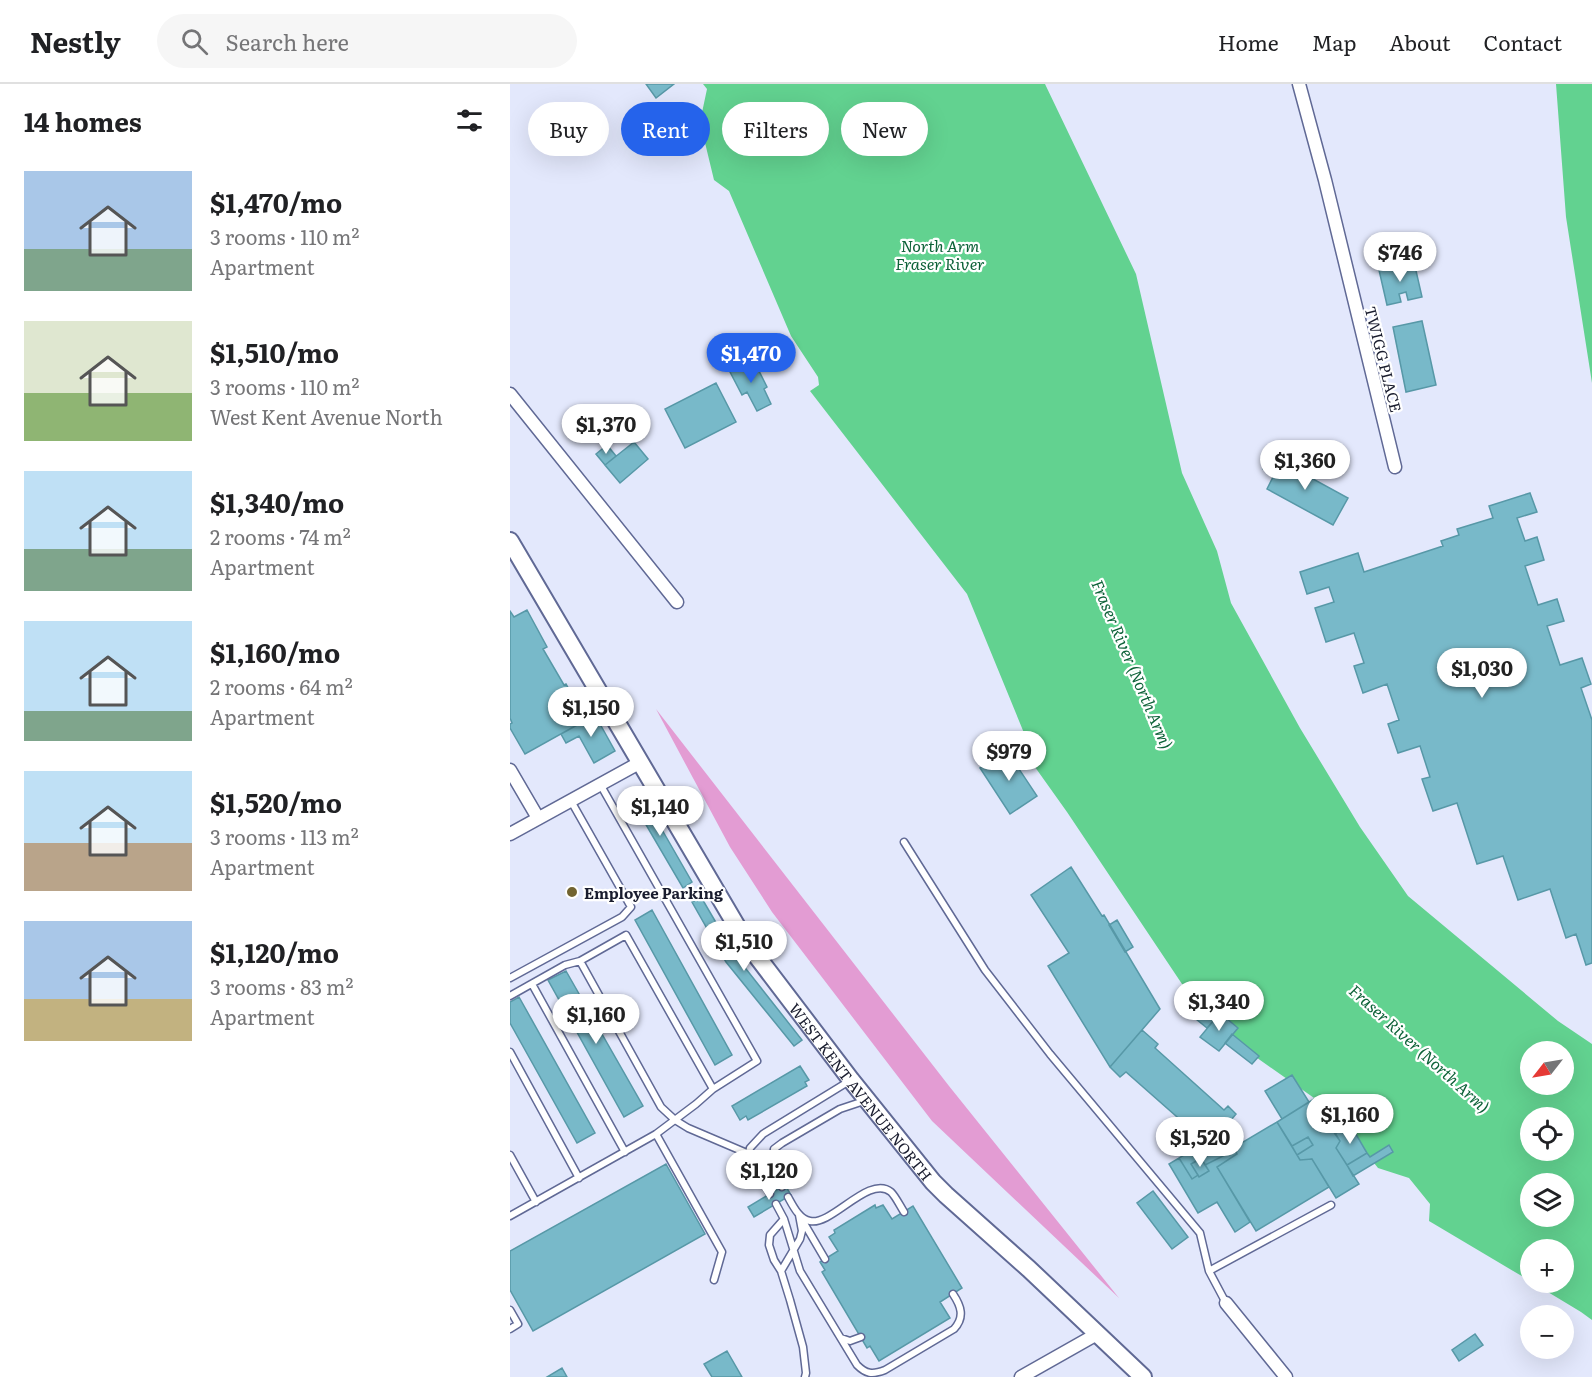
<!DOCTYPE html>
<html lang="en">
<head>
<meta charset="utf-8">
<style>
  body { margin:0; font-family:Literata,serif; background:#f6f6f6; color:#202124; height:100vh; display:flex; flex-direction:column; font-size:22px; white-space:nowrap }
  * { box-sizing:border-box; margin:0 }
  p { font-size:20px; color:#757577 }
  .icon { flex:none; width:33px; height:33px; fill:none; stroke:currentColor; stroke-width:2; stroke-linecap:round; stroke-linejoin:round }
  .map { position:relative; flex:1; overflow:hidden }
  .sheet { display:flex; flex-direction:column; background:#fff; width:510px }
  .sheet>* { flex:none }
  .top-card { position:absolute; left:18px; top:18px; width:570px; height:54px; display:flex; gap:12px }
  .needle { width:39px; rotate:239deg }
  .fabs { position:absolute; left:1010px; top:957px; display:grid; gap:12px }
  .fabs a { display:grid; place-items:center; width:54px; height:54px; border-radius:50%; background:#fff; box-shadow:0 6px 24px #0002; font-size:30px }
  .price { position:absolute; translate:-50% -51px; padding:0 14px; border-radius:21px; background:#fff; color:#222; font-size:20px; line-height:39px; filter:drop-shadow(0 2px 3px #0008) }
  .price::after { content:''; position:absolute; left:50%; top:36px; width:18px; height:14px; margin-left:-9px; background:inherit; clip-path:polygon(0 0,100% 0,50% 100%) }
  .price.on { background:#2563eb; color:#fff }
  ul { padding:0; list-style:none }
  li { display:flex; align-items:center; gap:18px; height:150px; padding:0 24px }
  li span { display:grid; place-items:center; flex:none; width:168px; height:120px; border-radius:0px; color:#555 }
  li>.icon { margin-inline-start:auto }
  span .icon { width:72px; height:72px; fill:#fffc; stroke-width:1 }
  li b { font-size:26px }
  h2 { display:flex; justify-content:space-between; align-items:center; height:72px; padding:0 24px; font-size:26px }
  .tag { padding:0 21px; border-radius:27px; background:#fff; box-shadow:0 6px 24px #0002; font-size:21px; line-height:54px }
  .tag.on { background:#2563eb; color:#fff }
  header { display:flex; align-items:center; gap:36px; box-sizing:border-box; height:84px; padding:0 30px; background:#fff; border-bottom:2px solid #e0e0e0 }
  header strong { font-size:28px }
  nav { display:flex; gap:33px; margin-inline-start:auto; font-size:21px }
  .search { width:420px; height:54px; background:#f6f6f6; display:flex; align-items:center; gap:15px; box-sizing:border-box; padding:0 21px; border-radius:33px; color:#757577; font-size:22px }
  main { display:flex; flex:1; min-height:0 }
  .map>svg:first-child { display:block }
  .green { fill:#e39cd3 }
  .water { fill:#62d290; fill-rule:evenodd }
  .building { fill:#78b9c9; stroke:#5798a7; stroke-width:1.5 }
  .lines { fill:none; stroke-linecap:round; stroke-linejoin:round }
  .lane-casing { stroke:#606995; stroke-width:9 }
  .street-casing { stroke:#606995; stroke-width:15 }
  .secondary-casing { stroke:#606995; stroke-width:20 }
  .lane { stroke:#fff; stroke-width:6 }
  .street { stroke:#fff; stroke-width:12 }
  .secondary { stroke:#fff; stroke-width:16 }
  .poi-dot { fill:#716331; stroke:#fff; stroke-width:2 }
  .labels { text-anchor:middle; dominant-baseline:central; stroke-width:4.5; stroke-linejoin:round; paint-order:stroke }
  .street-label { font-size:15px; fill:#191c2e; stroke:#fff }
  .poi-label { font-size:15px; font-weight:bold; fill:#191c2e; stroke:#fff; text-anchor:start }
  .water-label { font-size:16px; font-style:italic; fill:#0d6238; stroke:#fff }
</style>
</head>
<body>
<header>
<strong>Nestly</strong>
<div class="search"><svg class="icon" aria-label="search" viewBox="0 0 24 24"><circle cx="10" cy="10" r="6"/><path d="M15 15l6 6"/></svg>Search here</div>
<nav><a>Home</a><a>Map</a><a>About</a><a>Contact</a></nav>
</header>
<main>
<section class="sheet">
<h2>14 homes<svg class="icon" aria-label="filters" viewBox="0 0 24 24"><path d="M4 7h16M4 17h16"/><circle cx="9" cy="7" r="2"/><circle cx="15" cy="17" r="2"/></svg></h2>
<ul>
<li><span style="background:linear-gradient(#a9c7e8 65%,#7fa58c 0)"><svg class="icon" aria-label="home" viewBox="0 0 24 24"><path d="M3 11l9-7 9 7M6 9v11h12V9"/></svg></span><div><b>$1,470/mo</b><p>3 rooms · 110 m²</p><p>Apartment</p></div></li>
<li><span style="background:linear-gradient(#dfe7d0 60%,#8fb573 0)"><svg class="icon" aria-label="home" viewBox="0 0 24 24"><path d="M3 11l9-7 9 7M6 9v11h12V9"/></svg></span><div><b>$1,510/mo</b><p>3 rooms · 110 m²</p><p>West Kent Avenue North</p></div></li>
<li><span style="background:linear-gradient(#bfe0f5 65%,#7fa58c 0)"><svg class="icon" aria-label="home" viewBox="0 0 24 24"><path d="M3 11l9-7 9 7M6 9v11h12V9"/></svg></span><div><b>$1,340/mo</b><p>2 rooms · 74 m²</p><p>Apartment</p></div></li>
<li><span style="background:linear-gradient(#bfe0f5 75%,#7fa58c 0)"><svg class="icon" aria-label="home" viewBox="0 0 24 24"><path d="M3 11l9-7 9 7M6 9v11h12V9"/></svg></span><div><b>$1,160/mo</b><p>2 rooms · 64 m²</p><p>Apartment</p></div></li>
<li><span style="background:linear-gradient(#bfe0f5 60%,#b9a48a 0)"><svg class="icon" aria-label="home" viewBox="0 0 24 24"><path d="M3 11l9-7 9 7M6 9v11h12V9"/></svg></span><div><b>$1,520/mo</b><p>3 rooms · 113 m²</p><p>Apartment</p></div></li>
<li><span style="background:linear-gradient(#a9c7e8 65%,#c2b280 0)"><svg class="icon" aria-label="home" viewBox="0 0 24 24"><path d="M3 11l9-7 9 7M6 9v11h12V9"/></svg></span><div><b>$1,120/mo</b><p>3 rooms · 83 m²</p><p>Apartment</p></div></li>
</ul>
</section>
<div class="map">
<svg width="1082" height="1293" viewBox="0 0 1082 1293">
  <rect width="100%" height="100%" fill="#e3e8fc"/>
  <path class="green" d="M146,625L439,1002L609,1214L422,1037L262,828L220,763Z"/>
  <path class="water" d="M193,0H535L626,190L672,389L707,467L721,519L790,644L850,743L898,812L1048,937L1082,960V1236L1071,1228L1023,1199L1053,1198V1166H1020V1197L919,1137L920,1120L899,1094L868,1084L824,1028L750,976L674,915L677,911L672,900L557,728L505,655L514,649L457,510L300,307L309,301L308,293L281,252L219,107L204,96L190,38L197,5ZM1020,968H1053V1000H1020ZM1020,1034H1053V1066H1020ZM1020,1100H1053V1132H1020Z
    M1046,0H1082V299L1056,133Z"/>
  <path class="building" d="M136,0H164L146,14Z
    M904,178L912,213L898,216L896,208L889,210L891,218L877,221L869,186Z
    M912,237L926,301L896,308L883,243Z
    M237,275L242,286L247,283L257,303L254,305L261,320L247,327L237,308L232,311L218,284Z
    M206,299L226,338L175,364L155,325Z
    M124,358L138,375L110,399L95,381Z
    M97,361L106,372L95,381L86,370Z
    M761,372L838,414L823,441L757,405L764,391L753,385Z
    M1020,409L1027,428L1007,434L1015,457L1027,453L1034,476L1015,482L1028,521L1047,515L1054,537L1037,542L1050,581L1072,574L1081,600L1071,604L1082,636V879L1076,881L1066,850L1056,854L1040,805L1008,816L993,772L967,780L947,719L923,727L912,695L920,693L910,662L888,669L878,640L889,636L877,600L853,609L844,582L854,579L844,549L816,558L805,524L824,518L819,503L797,510L790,488L848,469L854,488L933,462L931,457L949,451L947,445L983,434L979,422Z
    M17,526L37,563L33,565L54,601L56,600L76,636L15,670L0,644V640L2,639L0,634V527L4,533Z
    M85,631L105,667L84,679L69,652L56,659L51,650Z
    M497,667L527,712L500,730L470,684Z
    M128,704L182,798L173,804L118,710Z
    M561,783L592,832L594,831L650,925L600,983L538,882L559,869L521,811Z
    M191,813L225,871L292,956L284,962L216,878L182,818Z
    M142,826L222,971L205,981L125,836Z
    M607,836L623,863L615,868L599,841Z
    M56,887L133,1022L114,1033L38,896Z
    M9,913L85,1049L67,1059L0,939V918Z
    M677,914L704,936L697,944L670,922Z
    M710,929L728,944L709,967L690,953Z
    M632,946L648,960L645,964L714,1026L718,1022L726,1030L716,1042L725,1057L681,1080L688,1091L682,1095L669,1074L684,1065L688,1072L698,1065L692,1055L616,988L610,993L600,983Z
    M722,950L749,972L742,980L715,959Z
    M290,982L299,996L295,998L297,1002L238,1036L236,1032L230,1036L222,1022Z
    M782,991L799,1018L772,1035L755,1007Z
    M812,1014L822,1031L816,1035L806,1018Z
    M804,1015L830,1057L826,1064L849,1100L826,1114L802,1075L790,1076L787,1071L803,1061L798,1053L782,1062L767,1038Z
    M831,1026L840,1040L825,1050L816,1035Z
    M767,1038L790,1076L802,1075L819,1103L746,1147L707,1083L727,1070L723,1064Z
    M840,1040L857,1069L837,1081L826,1064L830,1057L825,1050Z
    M798,1053L803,1061L787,1071L782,1062Z
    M725,1057L728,1061L723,1064L725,1066L695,1081L691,1074Z
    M879,1061L883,1068L843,1092L837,1081L857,1069L860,1073Z
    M725,1066L727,1070L707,1083L740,1138L725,1148L707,1118L688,1129L659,1080L669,1074L682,1095L688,1091L689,1093L699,1087L695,1081Z
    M691,1074L699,1087L689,1093L681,1080Z
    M156,1080L195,1150L23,1247L0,1206V1167Z
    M275,1101L281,1111L244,1133L238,1123Z
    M643,1107L678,1153L662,1165L627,1119Z
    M365,1121L366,1124L373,1121L382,1135L403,1122L452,1204L430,1218L440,1234L369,1277L360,1262L357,1264L312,1188L315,1186L310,1178L328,1167L319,1153L325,1149L324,1146Z
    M965,1250L973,1261L949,1277L942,1266Z
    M217,1267L232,1293H202L194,1280Z
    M52,1284L57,1293H37Z"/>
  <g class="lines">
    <g class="lane-casing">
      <path id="lane" d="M394,758L475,886L540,970L690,1149L699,1187L716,1219
        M0,894L112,833L121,823L61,717
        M22,900L115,1068
        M0,912L55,881L70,877
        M0,968L69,1094
        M203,1005L116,851L70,877L151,1023L165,1036L178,1044L239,1070
        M146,1050L212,1168L204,1196
        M0,1071L26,1118
        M272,1103C262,1087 261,1084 264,1065L272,1059L330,1025L354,1017
        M260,1110L241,1078L239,1070L240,1064L253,1050L341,996
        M278,1113C283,1122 289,1135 300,1137C322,1142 359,1090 381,1108C386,1113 390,1122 394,1128
        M266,1120L274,1135L290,1187L347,1281C356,1290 362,1291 375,1286L444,1245C455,1233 451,1222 443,1210
        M0,1132L146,1050L186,1020L203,1005L247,977L90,700
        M291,1134L315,1175
        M274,1135L260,1151L259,1161L264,1176L271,1187L280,1216L293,1263L296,1289L295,1293
        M271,1187L290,1155L292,1147L289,1131
        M699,1187L821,1121
        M0,1226L8,1240L0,1245
        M331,1254L340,1257L351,1253"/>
    </g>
    <g class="street-casing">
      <path id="street" d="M789,0L815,96L885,383
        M0,310L167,518
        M0,686L28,734
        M0,750L131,678
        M716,1219L776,1293
        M511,1293L587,1250"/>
    </g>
    <g class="secondary-casing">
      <g id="secondary">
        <path id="s1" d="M0,457L236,858L341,996L423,1098L436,1111L519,1185L633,1293"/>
      </g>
    </g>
    <use href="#lane" class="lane"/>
    <use href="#street" class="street"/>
    <use href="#secondary" class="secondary"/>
  </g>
  <circle class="poi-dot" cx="62" cy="808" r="6"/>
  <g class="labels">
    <g class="street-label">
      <text transform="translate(874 275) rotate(76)">TWIGG PLACE</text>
      <text stroke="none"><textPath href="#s1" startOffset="654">WEST KENT AVENUE NORTH</textPath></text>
    </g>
    <g class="poi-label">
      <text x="74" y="808">Employee Parking</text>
    </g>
    <g class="water-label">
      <text x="430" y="161">North Arm<tspan x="430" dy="18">Fraser River</tspan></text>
      <text transform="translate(623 580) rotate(67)">Fraser River (North Arm)</text>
      <text transform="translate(910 964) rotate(42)">Fraser River (North Arm)</text>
    </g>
  </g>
</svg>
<div class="fabs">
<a><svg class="needle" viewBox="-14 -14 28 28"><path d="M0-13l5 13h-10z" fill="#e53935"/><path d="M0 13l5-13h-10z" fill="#757577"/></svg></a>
<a><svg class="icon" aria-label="locate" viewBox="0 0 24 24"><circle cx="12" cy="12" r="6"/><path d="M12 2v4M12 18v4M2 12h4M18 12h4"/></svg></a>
<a><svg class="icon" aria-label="layers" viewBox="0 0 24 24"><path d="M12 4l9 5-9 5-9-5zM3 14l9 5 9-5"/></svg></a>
<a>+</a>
<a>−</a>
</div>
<b class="price" style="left:890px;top:199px">$746</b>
<b class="price on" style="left:241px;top:300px">$1,470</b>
<b class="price" style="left:96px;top:371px">$1,370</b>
<b class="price" style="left:795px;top:407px">$1,360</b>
<b class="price" style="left:972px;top:615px">$1,030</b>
<b class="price" style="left:81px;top:654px">$1,150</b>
<b class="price" style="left:499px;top:698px">$979</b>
<b class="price" style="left:150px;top:753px">$1,140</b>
<b class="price" style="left:234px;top:888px">$1,510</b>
<b class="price" style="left:709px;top:948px">$1,340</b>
<b class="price" style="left:86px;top:961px">$1,160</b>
<b class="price" style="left:840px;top:1061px">$1,160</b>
<b class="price" style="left:690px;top:1084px">$1,520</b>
<b class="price" style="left:259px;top:1117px">$1,120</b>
<div class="top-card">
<a class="tag">Buy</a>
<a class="tag on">Rent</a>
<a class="tag">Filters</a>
<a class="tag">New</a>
</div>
</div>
</main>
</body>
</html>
